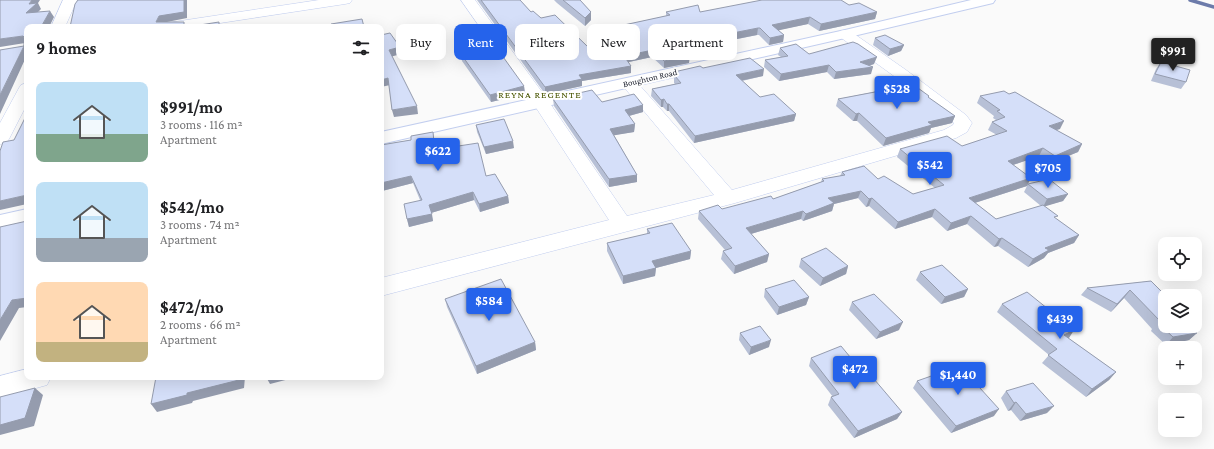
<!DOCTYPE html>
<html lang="en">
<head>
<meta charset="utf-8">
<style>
  body { margin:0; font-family:"Crimson Pro",serif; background:#f2f2f2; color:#202124; height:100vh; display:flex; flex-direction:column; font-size:15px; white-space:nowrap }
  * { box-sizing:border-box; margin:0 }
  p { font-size:13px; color:#757577 }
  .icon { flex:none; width:22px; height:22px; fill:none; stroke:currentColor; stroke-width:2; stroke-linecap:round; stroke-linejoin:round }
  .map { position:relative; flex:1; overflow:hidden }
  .side { position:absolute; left:24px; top:24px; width:360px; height:356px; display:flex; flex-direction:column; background:#fff; border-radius:8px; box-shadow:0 4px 16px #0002 }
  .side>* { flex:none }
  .banner { position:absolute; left:396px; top:24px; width:380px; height:36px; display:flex; gap:8px }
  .fabs { position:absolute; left:1158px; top:237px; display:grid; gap:8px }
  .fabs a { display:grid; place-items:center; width:44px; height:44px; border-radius:8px; background:#fff; box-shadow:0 4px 16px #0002; font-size:20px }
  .price { position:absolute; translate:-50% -34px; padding:0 9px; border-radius:4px; background:#2563eb; color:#fff; font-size:13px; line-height:26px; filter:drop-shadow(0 1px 2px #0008) }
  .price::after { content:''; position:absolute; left:50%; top:24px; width:12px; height:9px; margin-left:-6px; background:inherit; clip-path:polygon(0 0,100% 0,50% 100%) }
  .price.current { background:#222; color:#fff }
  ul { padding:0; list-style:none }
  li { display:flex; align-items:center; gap:12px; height:100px; padding:0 12px }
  li span { display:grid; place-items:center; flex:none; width:112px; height:80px; border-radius:8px; color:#555 }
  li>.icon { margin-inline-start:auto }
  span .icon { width:48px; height:48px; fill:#fffc; stroke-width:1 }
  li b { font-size:17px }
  h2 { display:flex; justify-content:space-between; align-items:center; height:48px; padding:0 12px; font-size:17px }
  .pill { padding:0 14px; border-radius:8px; background:#fff; box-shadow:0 4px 16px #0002; font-size:14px; line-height:36px }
  .pill.current { background:#2563eb; color:#fff }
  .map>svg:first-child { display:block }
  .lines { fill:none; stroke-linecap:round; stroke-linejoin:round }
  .stream { stroke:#6c7baa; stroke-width:3.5 }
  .minor-casing { stroke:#c2ceef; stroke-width:1 }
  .major-casing { stroke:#c2ceef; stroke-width:2 }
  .minor { fill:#fff; fill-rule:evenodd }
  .major { fill:#fff; fill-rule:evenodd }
  .wall { fill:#b7c0d6; fill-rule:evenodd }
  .shaded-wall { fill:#959cae }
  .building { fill:#d5dff9; stroke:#959cae }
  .labels { text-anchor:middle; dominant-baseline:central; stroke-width:4; stroke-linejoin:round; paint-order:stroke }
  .far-street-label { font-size:9px; fill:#222633; stroke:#fff }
  .far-quarter-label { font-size:10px; letter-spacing:1px; fill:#485500; stroke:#fff }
</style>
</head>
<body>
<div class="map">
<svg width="1214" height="449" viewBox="0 0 1214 449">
  <rect width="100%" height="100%" fill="#fafafa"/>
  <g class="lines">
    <path class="stream" d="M1190,0L1214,7"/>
    <g class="minor-casing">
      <path id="minor" d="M63,0H77L65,27H51Z
        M319,0H352L350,3L345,4L194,27H160L162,24L167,23Z
        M461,0H475L547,99L627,216L714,195L623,86L621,83L623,80L629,78L635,80L732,190L944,130L953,125L954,123L894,76L840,37L838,34L840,31L845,30L850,31L906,70L966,115L972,123L967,132L956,138L735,203L381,296V278L609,220L533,103Z
        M27,83V104L9,139L6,143L0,144V123L19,88L21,85Z
        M27,369V377H51L47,385L0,398V376Z"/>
    </g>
    <g class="major-casing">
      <path id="major" d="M971,0H995L993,3L845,38L381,144V132L845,30Z
        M27,209V223L0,229V215Z"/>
    </g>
    <use href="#minor" class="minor"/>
    <use href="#major" class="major"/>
  </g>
  <path class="wall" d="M477,0H520L531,12L587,46L615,40L610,35V28L666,16V12H700L849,5L877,12L875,19L819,31L808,24L778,30L784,35L783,42L769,45L759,35H757L683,50L689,63L664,68L652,57L629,62L631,73L582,81V86L545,94Z
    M554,0H580L591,12V20L585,26L557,3Z
    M875,38L904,45L901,51L888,56L873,45Z
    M780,48L809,54L874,64L869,66L871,74L834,79L827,72L779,81L764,67L765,60L781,57L778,55Z
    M461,54L524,86L525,94L491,102L462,61Z
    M1161,62L1186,82L1181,89L1151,81L1156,69Z
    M703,68L763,76L742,81L760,97L796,114L794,121L694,143L669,111H667L663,107H661L651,96L652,89L675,84L674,83V72Z
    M893,87L929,98L955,116L952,123L931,128L929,133L883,146L857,121H853L836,106L838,99L893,88Z
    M980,96L1060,129L1056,130L1082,144L1078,152L1051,163L1039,156L1013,165L1028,184L1068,194L1063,201L1044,206L1056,219L1079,235L1074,243L1048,253L1044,258L1028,267L998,246L994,247L967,224L947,231L932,217L895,229L869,206L866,207L858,198L834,204L832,211L803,221L801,219L751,234L769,254L767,262L734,274L721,259L723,251L725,250L698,219L699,211L722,209L773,199L821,182L822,179L840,176L842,172L878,179L913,194L935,188L897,157L900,149L962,146L997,135L988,130L992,122L996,120L993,118L994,116L977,103ZM1027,186L1024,192L1041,206L996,219L975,203Z
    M553,99L643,105V112L629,116L635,124L634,132L614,135L637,175V182L609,187L554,106Z
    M476,125L514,148L486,154L477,132Z
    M433,132L436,152L486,176L508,196L509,203L480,212L474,200L431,213L433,221L409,227L407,219L420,200L413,183L382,191L381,188V145L411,140Z
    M647,229L691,251L690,259L656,268L655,276L623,284L607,251V243L647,234Z
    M801,259L848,266L846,274L820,286L799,267Z
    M920,272L968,289L964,297L941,304L916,280Z
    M1151,281L1165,326L1197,333L1189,340L1166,345L1151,331L1152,329L1124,298L1111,312L1081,295L1087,288Z
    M765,289L809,297L806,305L777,315L764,297Z
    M445,299L535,342L536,350L477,374L447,307Z
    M852,302L899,330L876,339L849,310Z
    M1002,304L1074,330L1068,338L1116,372L1109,380L1086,397L1042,363L1049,355L997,312Z
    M740,333L769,347L749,355L739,340Z
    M811,358L870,381L902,412L897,419L854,438L828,405L831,397H833L809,366Z
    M917,381L994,416L951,433L913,388Z
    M1006,391L1047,413L1020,421L1011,410L1008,411L1001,398Z"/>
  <path class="shaded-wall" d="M32,0H40L38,3L41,9L30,20L26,13L29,4Z
    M184,0H187V18L162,23L156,22L159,16Z
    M50,11L54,17L49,27H41Z
    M591,12V20L585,26V18Z
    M877,12L875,19L819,31L821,24Z
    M810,17L808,24L771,32L772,25Z
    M758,28L757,35L676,51L677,44Z
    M784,35L783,42L769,45L770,38Z
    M23,36L26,41L27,39V50L24,46L25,43L0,47V39Z
    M904,45L901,51L888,56L890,49Z
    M24,46L27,51V55L0,114V95Z
    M400,47L401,54L390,57L389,50Z
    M653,50L652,57L624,63V56Z
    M690,56L689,63L664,68V61Z
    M877,57L874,64L858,69L860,62Z
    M829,65L827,72L779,81L781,74Z
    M631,66V73L582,81V86L545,94V87L579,75Z
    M873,67L871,74L834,79L836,72Z
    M764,69L763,76L735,82L736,75Z
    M388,78L390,85L381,87V80Z
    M524,86L525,94L491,102L490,95Z
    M664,99L663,107H661V100Z
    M667,104H669V111H667Z
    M643,105V112L625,117V110Z
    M417,106L418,114L394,117L392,110Z
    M859,113L857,121H853L856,114Z
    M796,114L794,121L694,143L695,136Z
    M955,116L952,123L931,128L929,133L883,146L886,138L928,122Z
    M1064,121L1060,129L1045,133L1049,126Z
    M635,124L634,132L610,136V129Z
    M513,141L514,148L486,154L484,147Z
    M1082,144L1078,152L1051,163L1055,156Z
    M1043,148L1039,156L1004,168L1008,161Z
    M637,175V182L609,187V179Z
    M411,176L413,183L382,191L381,188V183Z
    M1031,178L1027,186L965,206L969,198Z
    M861,191L858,198L834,204L832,211L803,221L806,214L828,198Z
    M473,192L474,200L431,213L429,205Z
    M1068,194L1063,201L1043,207L1047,199Z
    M27,195V204L0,210V201Z
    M508,196L509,203L480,212L479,204Z
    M872,198L869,206L866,207L869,199Z
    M935,209L932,217L895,229L898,222Z
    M803,211L801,219L744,236L746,228Z
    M432,214L433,221L409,227L407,219Z
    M971,216L967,224L947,231L951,223Z
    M1079,235L1074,243L1048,253L1044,258L1028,267L1033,259L1045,248Z
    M1002,238L998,246L994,247L999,239Z
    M691,251L690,259L652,269V261Z
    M769,254L767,262L734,274L735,266Z
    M848,266L846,274L820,286L823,278Z
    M656,268L655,276L623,284V276Z
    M968,289L964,297L941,304L945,297Z
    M1130,290L1124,298L1111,312L1117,304Z
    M809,297L806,305L777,315L779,307Z
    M27,298V307L19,308L0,341V320L12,300Z
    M903,322L899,330L876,339L880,332Z
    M1074,330L1069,338L1058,343L1064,335Z
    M1197,333L1189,340L1166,345L1173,337Z
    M771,340L769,347L749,355L751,347Z
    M535,342L536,350L477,374L476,366Z
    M1116,372L1109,380L1086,397L1092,389Z
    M239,377H245L244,388L193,401L192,403L157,412L151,404Z
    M266,377H297L270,384Z
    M35,388L43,395L34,426L0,435V425Z
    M1016,402L1011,410L1008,411L1014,403Z
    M1054,406L1047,413L1020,421L1026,414Z
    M999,409L994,416L951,433L956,426Z
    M902,412L897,419L854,438L858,431Z"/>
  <path class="building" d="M0,0H32L29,4L37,3L26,13L50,11L41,27H27V39L24,46V37L23,36L0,39Z
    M78,0H184V12L159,16L156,22H184V27H70L75,4Z
    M481,0H520L531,12L533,11L541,18L555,15L587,46L621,39L610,28L670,15L666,12L698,5L700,12L762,0H841L849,5L859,3L877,12L821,24L810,17L772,25L784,35L770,38L760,28H758L677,44L690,56L664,61L653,50L624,56L631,66L579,75L582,79L545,87Z
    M563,0H580L591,12L585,18Z
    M362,19L364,27H332L331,24Z
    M219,22V27H187Z
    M390,33L400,47L389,50L417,106L392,110L388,78L381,80V35Z
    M885,35L904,45L890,49L875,38Z
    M853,42L858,44L877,57L860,62L873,67L836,72L829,65L781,74L765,60L788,56L780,48L796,44L809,54Z
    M24,46L0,95V50Z
    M496,47L524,86L490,95L461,54Z
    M750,58L764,69L736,75L760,97L774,94L796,114L695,136L669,104H667L664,99L661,100L652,89L681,83L675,76L678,75L674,72L700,66L703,68Z
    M1161,62L1190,70L1186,82L1155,74Z
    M911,83L929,96L928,97L955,116L928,122L932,125L886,138L859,113L856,114L838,99L896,88L893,87Z
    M592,90L602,102L634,94L643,105L625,110L635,124L610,129L637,175L609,179L553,99Z
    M1004,91L1009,94L1015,92L1064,121L1049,126L1082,144L1055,156L1043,148L1008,161L1031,178L969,198L996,219L1043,205L1058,216L1054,217L1079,235L1045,248L1049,250L1033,259L1002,238L999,239L971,216L951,223L935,209L898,222L872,198L869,199L861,191L828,198L834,203L806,214L803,211L746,228L769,254L735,266L723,251L732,248L699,211L718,205L722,209L771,196L773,199L824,181L822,179L845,175L842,172L864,166L878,179L884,176L913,194L944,185L900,149L947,136L962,146L1007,131L992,122L1005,117L997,111L1000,110L980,96Z
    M27,114V195L0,201V151L3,142L14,140Z
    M504,119L513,141L484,147L476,125Z
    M433,132L435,152L452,147L478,143L486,176L495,174L508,196L479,204L473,192L429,205L432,214L407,219L404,204L422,200L411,176L381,183V145L411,140V136Z
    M1049,179L1068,194L1047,199L1028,184Z
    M27,221V298L12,300L0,320V227Z
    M672,223L691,251L652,261L656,268L623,276L607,243L650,233L647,229Z
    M826,248L848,266L823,278L801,259Z
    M942,265L968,289L945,297L920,272Z
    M501,279L535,342L476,366L445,299Z
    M794,280L809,297L779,307L765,289Z
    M1151,281L1166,296H1165V326H1189L1197,333L1173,337L1158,323L1161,322L1130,290L1117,304L1087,288Z
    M1027,292L1074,330L1064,335L1116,372L1092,389L1048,355L1057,349L1002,304Z
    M874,294L903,322L880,332L852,302Z
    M760,326L771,340L751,347L740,333Z
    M841,346L870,381L874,379L902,412L858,431L831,397L839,394L811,358Z
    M960,366L999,409L956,426L917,381Z
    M156,377H239V380L187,393V395L151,404Z
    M1033,383L1054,406L1026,414L1016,402L1014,403L1006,391Z
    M35,388L25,418L0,425V397Z"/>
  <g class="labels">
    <g class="far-street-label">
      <text transform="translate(650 78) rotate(-13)">Boughton Road</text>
    </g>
    <g class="far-quarter-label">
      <text x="540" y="94">REYNA REGENTE</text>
    </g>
  </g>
</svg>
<div class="fabs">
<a><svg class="icon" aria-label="locate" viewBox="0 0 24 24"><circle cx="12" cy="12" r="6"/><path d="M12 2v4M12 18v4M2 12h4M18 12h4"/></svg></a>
<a><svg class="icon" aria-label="layers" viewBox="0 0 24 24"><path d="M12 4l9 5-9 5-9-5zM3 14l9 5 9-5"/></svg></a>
<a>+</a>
<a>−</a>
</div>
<b class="price current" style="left:1173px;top:72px">$991</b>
<b class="price" style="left:897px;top:110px">$528</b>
<b class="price" style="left:438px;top:172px">$622</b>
<b class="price" style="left:930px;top:186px">$542</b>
<b class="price" style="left:1048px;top:189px">$705</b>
<b class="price" style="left:489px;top:322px">$584</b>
<b class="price" style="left:1060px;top:340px">$439</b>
<b class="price" style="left:855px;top:390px">$472</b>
<b class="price" style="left:958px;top:396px">$1,440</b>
<div class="banner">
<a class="pill">Buy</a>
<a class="pill current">Rent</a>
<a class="pill">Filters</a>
<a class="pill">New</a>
<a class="pill">Apartment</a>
</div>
<section class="side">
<h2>9 homes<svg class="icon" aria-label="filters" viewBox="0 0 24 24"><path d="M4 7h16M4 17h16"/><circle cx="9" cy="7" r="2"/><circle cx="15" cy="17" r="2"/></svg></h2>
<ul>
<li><span style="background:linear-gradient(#bfe0f5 65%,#7fa58c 0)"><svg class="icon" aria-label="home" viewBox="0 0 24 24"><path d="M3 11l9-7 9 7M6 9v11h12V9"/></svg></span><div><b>$991/mo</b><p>3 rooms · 116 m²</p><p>Apartment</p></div></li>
<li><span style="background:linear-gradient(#bfe0f5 70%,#9aa5b1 0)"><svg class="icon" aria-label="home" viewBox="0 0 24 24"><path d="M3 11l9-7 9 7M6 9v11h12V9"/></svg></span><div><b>$542/mo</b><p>3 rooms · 74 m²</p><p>Apartment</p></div></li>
<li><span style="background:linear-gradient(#ffd9b3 75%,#c2b280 0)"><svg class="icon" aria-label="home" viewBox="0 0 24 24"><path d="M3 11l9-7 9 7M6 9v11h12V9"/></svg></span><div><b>$472/mo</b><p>2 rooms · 66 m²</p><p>Apartment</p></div></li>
</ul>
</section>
</div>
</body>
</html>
